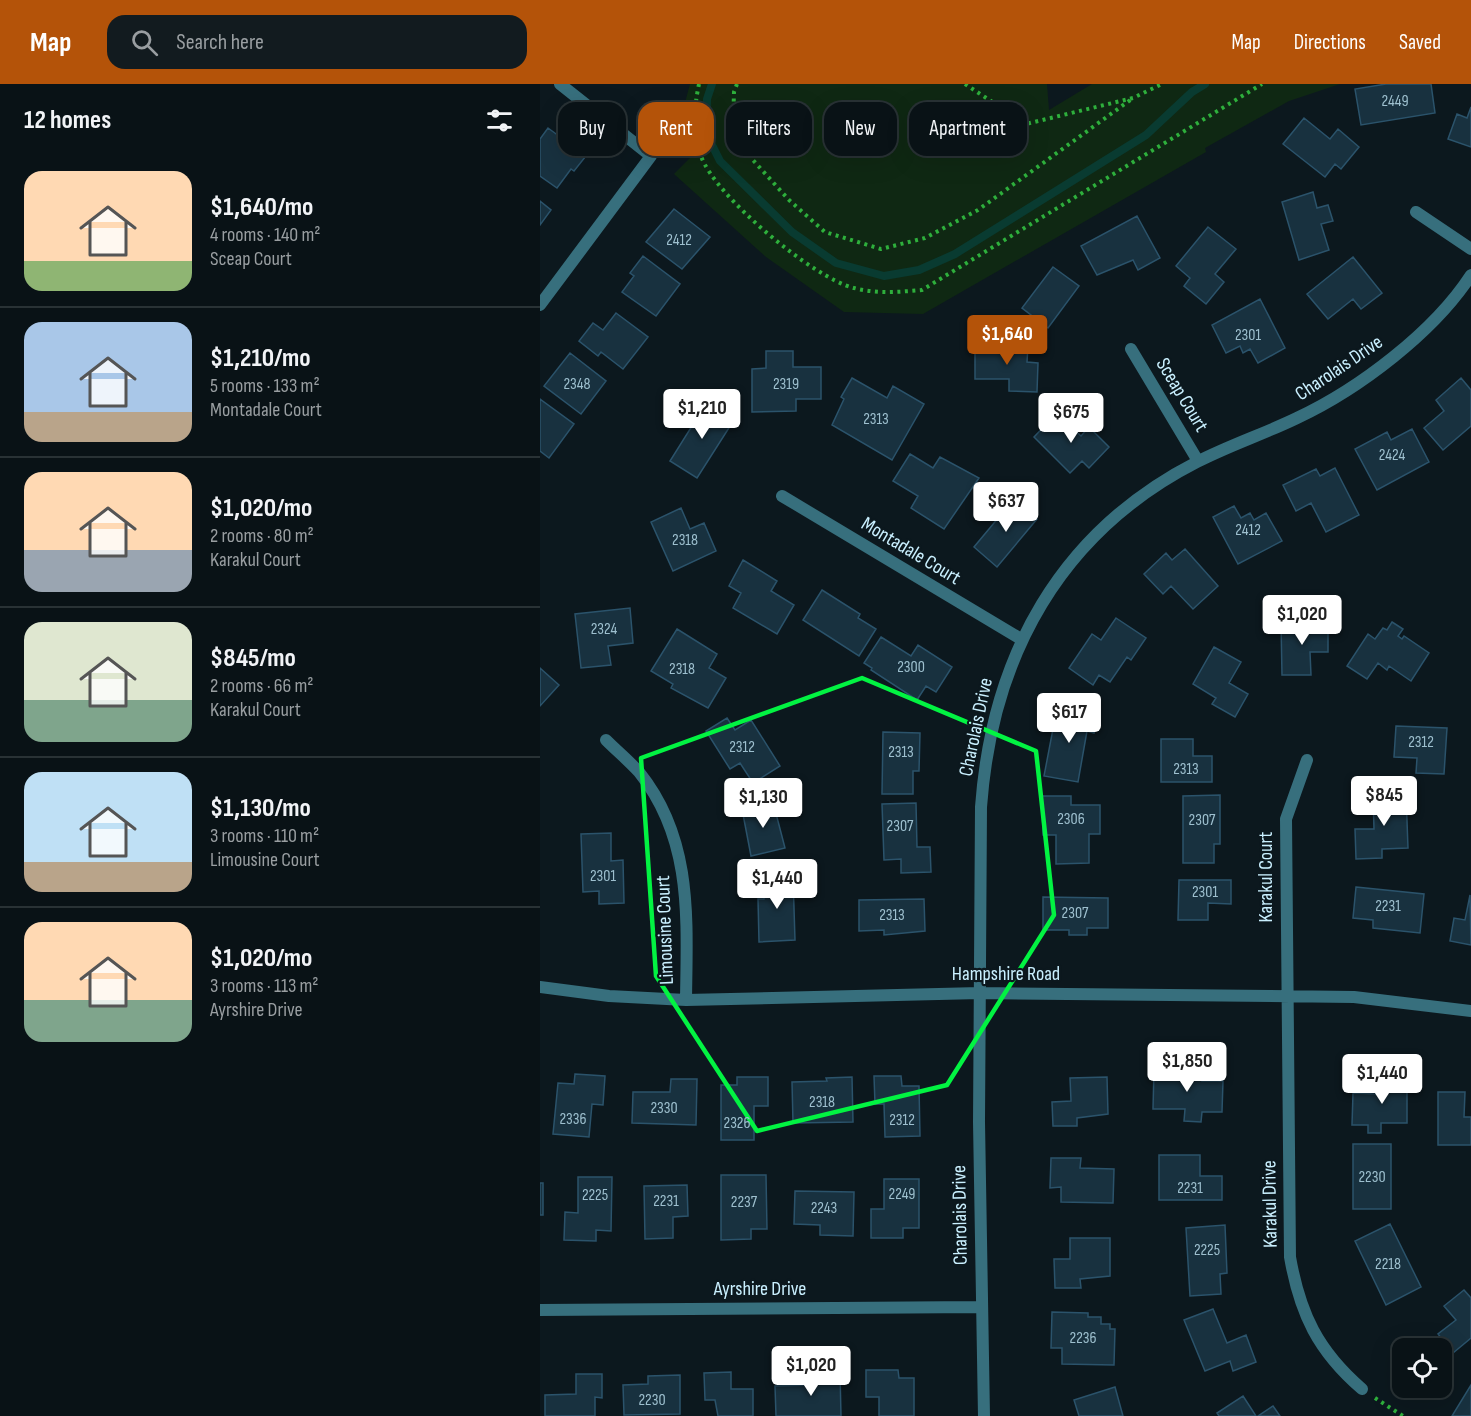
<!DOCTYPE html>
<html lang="en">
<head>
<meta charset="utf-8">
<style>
  body { margin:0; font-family:"Sofia Sans Condensed",sans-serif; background:#121b1f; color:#f1f3f6; height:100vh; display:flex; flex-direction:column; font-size:22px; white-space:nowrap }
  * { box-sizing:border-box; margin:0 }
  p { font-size:20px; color:#999ea1 }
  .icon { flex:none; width:33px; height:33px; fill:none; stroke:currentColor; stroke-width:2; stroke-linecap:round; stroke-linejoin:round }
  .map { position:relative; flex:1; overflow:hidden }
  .side { display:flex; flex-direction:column; background:#091216; width:540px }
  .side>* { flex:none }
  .guide { position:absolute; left:18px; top:18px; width:570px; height:54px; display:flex; gap:12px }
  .buttons { position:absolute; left:852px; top:1254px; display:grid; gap:12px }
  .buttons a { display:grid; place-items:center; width:60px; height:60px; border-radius:12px; background:#091216; box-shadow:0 6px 24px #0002,0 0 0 2px #293235; font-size:30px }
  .price { position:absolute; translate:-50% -51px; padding:0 14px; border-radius:6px; background:#fff; color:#222; font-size:20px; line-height:39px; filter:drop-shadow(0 2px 3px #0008) }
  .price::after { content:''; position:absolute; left:50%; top:36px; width:18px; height:14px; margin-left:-9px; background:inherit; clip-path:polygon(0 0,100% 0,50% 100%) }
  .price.selected { background:#b45309; color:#fff }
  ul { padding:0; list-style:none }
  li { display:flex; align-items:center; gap:18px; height:150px; padding:0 24px }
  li+li { border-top:2px solid #293235 }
  li span { display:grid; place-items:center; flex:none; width:168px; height:120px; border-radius:18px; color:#555 }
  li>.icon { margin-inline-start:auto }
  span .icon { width:72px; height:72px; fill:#fffc; stroke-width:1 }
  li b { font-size:26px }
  h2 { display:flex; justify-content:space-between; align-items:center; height:72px; padding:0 24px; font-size:26px }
  .tag { padding:0 21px; border-radius:18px; background:#091216; box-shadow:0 6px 24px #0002,0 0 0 2px #293235; font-size:21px; line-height:54px }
  .tag.selected { background:#b45309; color:#fff }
  header { display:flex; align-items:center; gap:36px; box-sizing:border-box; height:84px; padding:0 30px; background:#b45309; color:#fff }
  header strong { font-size:28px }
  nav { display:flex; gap:33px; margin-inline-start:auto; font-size:21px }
  .search { width:420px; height:54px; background:#121b1f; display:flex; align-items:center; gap:15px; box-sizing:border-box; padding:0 21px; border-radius:18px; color:#999ea1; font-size:22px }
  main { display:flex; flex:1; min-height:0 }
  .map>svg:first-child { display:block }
  .green { fill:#0f2813 }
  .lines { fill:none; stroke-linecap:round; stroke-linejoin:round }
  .stream { stroke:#093b31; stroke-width:8 }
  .building { fill:#18313f; stroke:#2b536b; stroke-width:1.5 }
  .path { stroke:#2eaf3c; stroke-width:4; stroke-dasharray:3 4.5; stroke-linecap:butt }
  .minor { stroke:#376f7d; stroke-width:12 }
  .marked { fill:none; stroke:#02f342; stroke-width:4.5; stroke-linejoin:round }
  .labels { text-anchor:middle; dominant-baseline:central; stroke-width:4.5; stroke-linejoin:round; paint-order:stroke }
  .number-label { font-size:16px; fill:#9ec0cf }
  .street-label { font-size:20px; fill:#caf0ff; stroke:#0c181e }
</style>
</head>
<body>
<header>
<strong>Map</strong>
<div class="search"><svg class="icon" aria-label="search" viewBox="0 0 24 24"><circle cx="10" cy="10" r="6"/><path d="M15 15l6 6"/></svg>Search here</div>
<nav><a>Map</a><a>Directions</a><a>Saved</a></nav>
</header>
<main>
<section class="side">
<h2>12 homes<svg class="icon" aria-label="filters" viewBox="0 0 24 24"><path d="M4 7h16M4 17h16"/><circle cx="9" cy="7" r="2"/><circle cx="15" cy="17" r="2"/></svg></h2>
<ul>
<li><span style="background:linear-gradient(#ffd9b3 75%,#8fb573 0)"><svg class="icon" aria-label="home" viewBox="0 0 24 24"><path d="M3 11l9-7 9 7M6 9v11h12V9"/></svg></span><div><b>$1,640/mo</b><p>4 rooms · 140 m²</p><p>Sceap Court</p></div></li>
<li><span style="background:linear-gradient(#a9c7e8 75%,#b9a48a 0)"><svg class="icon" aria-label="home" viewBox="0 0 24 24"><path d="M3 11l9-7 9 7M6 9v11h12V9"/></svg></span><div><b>$1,210/mo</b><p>5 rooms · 133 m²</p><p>Montadale Court</p></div></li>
<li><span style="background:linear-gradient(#ffd9b3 65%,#9aa5b1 0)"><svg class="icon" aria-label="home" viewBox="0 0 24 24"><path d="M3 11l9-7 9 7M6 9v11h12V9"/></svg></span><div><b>$1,020/mo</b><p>2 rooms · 80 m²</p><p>Karakul Court</p></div></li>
<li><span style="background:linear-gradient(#dfe7d0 65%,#7fa58c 0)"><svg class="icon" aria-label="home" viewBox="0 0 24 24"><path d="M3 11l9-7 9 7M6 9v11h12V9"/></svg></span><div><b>$845/mo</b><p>2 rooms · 66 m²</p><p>Karakul Court</p></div></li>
<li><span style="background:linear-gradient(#bfe0f5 75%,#b9a48a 0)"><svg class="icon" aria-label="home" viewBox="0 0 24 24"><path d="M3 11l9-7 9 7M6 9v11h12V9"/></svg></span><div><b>$1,130/mo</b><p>3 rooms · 110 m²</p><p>Limousine Court</p></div></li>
<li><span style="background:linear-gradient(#ffd9b3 65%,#7fa58c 0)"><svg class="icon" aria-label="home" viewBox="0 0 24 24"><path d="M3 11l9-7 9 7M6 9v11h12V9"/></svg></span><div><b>$1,020/mo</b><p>3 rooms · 113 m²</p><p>Ayrshire Drive</p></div></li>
</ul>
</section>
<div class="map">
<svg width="931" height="1332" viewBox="0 0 931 1332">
  <rect width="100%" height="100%" fill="#0c181e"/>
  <path class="green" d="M150,0H507L509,26L552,0H800L749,17L665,64L666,68L383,230L304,228L226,173L134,90L151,73L143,26Z"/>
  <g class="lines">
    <path class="stream" d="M172,0L167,15L166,49L180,77L252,148L296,179L344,192L379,186L415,170L606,51L652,8L665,0"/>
  </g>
  <path class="building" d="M846,0H891L895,29L821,41L815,5Z
    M931,23V63L908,55L917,30L927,34Z
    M764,34L790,55L798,45L819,63L801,85L795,80L785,93L743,60Z
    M8,44L46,72L34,87L31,85L17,104L0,92V55Z
    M773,108L777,124L788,121L793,137L781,140L789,166L759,176L742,118Z
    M0,117L11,126L0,141Z
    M134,125L170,153L142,185L106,158Z
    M597,132L620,174L598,186L593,176L557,191L541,162Z
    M668,143L696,165L675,190L684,198L666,220L644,202L650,194L636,182Z
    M103,172L140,200L116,232L82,208L94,192L90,189Z
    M813,173L842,209L821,225L813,215L788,235L767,210Z
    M513,183L539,202L508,244L482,224Z
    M720,215L745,264L718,279L710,265L703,269L700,262L686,269L672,241Z
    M76,229L108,253L83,285L61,268L58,272L39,257L53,239L63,246Z
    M435,261L488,262L487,278L498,279L497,308L469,307V295H435Z
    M226,267H253V283H281V315H256V327L212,328V285L226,284Z
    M30,269L66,297L41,330L4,302Z
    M312,294L347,314L353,302L384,320L352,376L292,341L304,315L301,313Z
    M921,294L931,306V342L903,366L884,344L904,327L896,316Z
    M0,315L34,340L9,374L0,367Z
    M167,318L194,336L157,394L130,377Z
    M517,329L541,352L549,343L569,363L549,384L542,377L530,389L494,353Z
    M872,345L889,378L837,406L815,365L847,348L851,356Z
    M370,370L393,384L400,373L439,394L404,445L371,424L378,412L353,397Z
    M795,384L819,431L786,448L771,419L756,427L743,401L776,385L780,392Z
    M474,415L497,435L457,483L434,463Z
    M694,422L701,434L710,429L714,436L726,429L742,457L698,480L673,433Z
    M141,424L150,445L164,439L176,467L133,487L111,438Z
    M645,465L678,502L653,525L631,502L623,510L604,490L626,469L632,476Z
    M203,476L237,497L231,507L254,521L237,550L193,524L201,509L189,502Z
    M282,506L320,530L318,534L336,545L319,572L263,536Z
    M90,524L93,559L68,562L71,581L41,584L35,530Z
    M576,534L606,554L591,576L587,573L570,598L559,591L553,601L529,584L552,550L561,556Z
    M788,538V568H770L771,591H742L741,539Z
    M852,538L863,545L858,552L862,555L864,552L889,569L871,597L849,582L847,586L838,579L827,595L807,582L828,550L835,555L843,544L847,546Z
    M137,545L177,570L169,584L186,594L168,624L131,604L133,600L111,587Z
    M341,553L371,572L378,561L412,583L396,608L386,602L377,616L331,586L332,584L324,579Z
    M674,563L701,578L689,599L708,610L695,633L672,620L676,614L653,600Z
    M0,584L19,601L0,622Z
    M517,624L558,632L554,649L547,647L538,698L504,692Z
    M187,634L195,646L211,636L240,682L213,699L200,679L190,685L166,647Z
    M856,642L907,644L904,690L876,689L877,674L854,673Z
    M343,648L380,649L379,687H373V710H342Z
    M621,655H653V672H672V698H621Z
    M866,709L868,764L842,765V774L816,775L815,745H834L833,710Z
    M680,711V760H674V779H643V712Z
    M502,712H531V721H560V750H549V779L516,780V751H503Z
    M233,718L245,764L211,772L202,725Z
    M376,719L377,763H390L391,788L361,789V775L344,776L342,720Z
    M71,749V777L83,776L84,819L59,820V807L43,808L41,750Z
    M253,792L255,856L219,858L218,815H224V794Z
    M639,796H691V820L668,819V836H638Z
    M816,803L884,810L880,849L833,844V836L813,834Z
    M930,811L931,861L910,857L914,834L925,836Z
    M503,813L568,814V844H547V851H529V846H503Z
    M384,815L385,847L344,851V846L319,847V816Z
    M614,986H662V997H683L682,1028H662L661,1038L644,1037L645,1025H613Z
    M35,990L65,992L63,1021L52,1020L49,1053L13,1050L18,999L34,1000Z
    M334,992H361L362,1002H379L380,1052L345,1053L344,1020H335Z
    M197,993H228V1022H214V1056H181V1001H197Z
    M312,993L313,1038L253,1039L252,998L287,997L286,994Z
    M567,993L568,1030L537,1034V1042H513L512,1018L531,1017L530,994Z
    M836,993L867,994V1039H841V1049H828V1041H812L813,1009L836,1010Z
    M131,995H157L156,1041L92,1039L93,1008H130Z
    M898,1008H925L924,1033H931V1061H898Z
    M813,1060H851V1125H813Z
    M619,1071H660V1092H682V1116H619Z
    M511,1074H541L540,1084L574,1085L573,1119L521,1118V1103L510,1104Z
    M181,1091H226L227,1145H211V1155L181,1156Z
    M38,1093H72L71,1147L56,1146V1157L24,1156L25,1128L38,1129Z
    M344,1095H379V1144H363V1154H331V1125H344Z
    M0,1099H3V1131H0Z
    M147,1101L148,1132L133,1133V1154L105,1155L104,1102Z
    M255,1107L314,1108L313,1152L280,1151V1141L254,1140Z
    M850,1140L881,1203L846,1221L815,1157Z
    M685,1141L687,1189L680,1190L681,1210L650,1212L646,1144Z
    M530,1154H570V1192L540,1195L541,1204H515L514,1175H530Z
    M924,1206L931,1214V1254L913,1269L898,1250L916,1236L904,1222Z
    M673,1225L687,1259L706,1251L716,1278L693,1287L690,1277L665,1287L644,1236Z
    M512,1228L548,1229V1233H561V1240H570V1245H575L574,1281L522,1280V1264H511Z
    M326,1286H358L359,1294H374V1332H339V1313H326Z
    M191,1288V1305H213V1332H178L175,1316H165L164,1289Z
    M300,1288L301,1332H236L235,1302L271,1301L270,1289Z
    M36,1290H62V1314L55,1313V1332H5V1311L36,1310Z
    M140,1291V1330L84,1331L83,1301L108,1300V1292Z
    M931,1301V1332H912Z
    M575,1303L583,1332H539L534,1316Z
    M703,1312L716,1332H679L677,1329Z
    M733,1322L740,1332H718Z"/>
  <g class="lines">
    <path class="path" d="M159,0C154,24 152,47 161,72C175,112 273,194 314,204C336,210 359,208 382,206L722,0
      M197,0L194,8L193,41L212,75L249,116L285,148L341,165L385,154L438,126L593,14
      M425,0L486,40L593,14L622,0
      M141,68L159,65
      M835,1314L863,1332"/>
    <path class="minor" d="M876,128L931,165
      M0,221L111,72L20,0
      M591,265L658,377
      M242,412L481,555
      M66,656C77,667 89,677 99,688C153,755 147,835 146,916
      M767,676L746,735L750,1173C760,1230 778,1267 822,1305
      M0,903L69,912L146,916L440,909L814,913L931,927
      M0,1226L441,1223
      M444,1332L439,1038L441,723C452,572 520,448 657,378C690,361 724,350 757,334C819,305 894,248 931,191"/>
  </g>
  <path class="marked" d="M322,594L496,667L514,831L407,1001L217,1047L116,892L101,674Z"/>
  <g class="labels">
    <g class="number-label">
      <text x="855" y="17">2449</text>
      <text x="139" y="156">2412</text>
      <text x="708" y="251">2301</text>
      <text x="37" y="300">2348</text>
      <text x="246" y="300">2319</text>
      <text x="336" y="335">2313</text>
      <text x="852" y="371">2424</text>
      <text x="708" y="446">2412</text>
      <text x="145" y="456">2318</text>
      <text x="64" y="545">2324</text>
      <text x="371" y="583">2300</text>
      <text x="142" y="585">2318</text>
      <text x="881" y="658">2312</text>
      <text x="202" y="663">2312</text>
      <text x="361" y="668">2313</text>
      <text x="646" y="685">2313</text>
      <text x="531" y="735">2306</text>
      <text x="662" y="736">2307</text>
      <text x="360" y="742">2307</text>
      <text x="63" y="792">2301</text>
      <text x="665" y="808">2301</text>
      <text x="848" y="822">2231</text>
      <text x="535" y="829">2307</text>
      <text x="352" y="831">2313</text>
      <text x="282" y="1018">2318</text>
      <text x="124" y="1024">2330</text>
      <text x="33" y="1035">2336</text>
      <text x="362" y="1036">2312</text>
      <text x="197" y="1039">2326</text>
      <text x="832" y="1093">2230</text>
      <text x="650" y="1104">2231</text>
      <text x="362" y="1110">2249</text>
      <text x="55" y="1111">2225</text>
      <text x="126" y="1117">2231</text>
      <text x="204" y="1118">2237</text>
      <text x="284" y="1124">2243</text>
      <text x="667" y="1166">2225</text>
      <text x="848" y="1180">2218</text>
      <text x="543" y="1254">2236</text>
      <text x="112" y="1316">2230</text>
    </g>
    <g class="street-label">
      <text transform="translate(799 284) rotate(-34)">Charolais Drive</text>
      <text transform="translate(642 311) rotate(59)">Sceap Court</text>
      <text transform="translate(371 467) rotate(31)">Montadale Court</text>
      <text transform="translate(436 643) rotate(-78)">Charolais Drive</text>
      <text transform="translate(726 793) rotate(-90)">Karakul Court</text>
      <text transform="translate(125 846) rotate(-92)">Limousine Court</text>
      <text x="466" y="890">Hampshire Road</text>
      <text transform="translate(730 1120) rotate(-91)">Karakul Drive</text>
      <text transform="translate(420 1131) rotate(-91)">Charolais Drive</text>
      <text x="220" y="1205">Ayrshire Drive</text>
    </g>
  </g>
</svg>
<div class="buttons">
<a><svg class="icon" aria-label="locate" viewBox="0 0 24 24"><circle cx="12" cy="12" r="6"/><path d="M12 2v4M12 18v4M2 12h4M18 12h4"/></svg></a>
</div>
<b class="price selected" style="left:467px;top:282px">$1,640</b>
<b class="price" style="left:162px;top:356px">$1,210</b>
<b class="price" style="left:531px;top:360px">$675</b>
<b class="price" style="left:466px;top:449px">$637</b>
<b class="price" style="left:762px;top:562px">$1,020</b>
<b class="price" style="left:529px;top:660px">$617</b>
<b class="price" style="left:844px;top:743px">$845</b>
<b class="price" style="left:223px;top:745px">$1,130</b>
<b class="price" style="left:237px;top:826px">$1,440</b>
<b class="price" style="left:647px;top:1009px">$1,850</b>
<b class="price" style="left:842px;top:1021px">$1,440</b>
<b class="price" style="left:271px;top:1313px">$1,020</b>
<div class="guide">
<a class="tag">Buy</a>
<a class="tag selected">Rent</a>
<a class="tag">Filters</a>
<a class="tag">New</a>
<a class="tag">Apartment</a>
</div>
</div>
</main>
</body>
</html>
